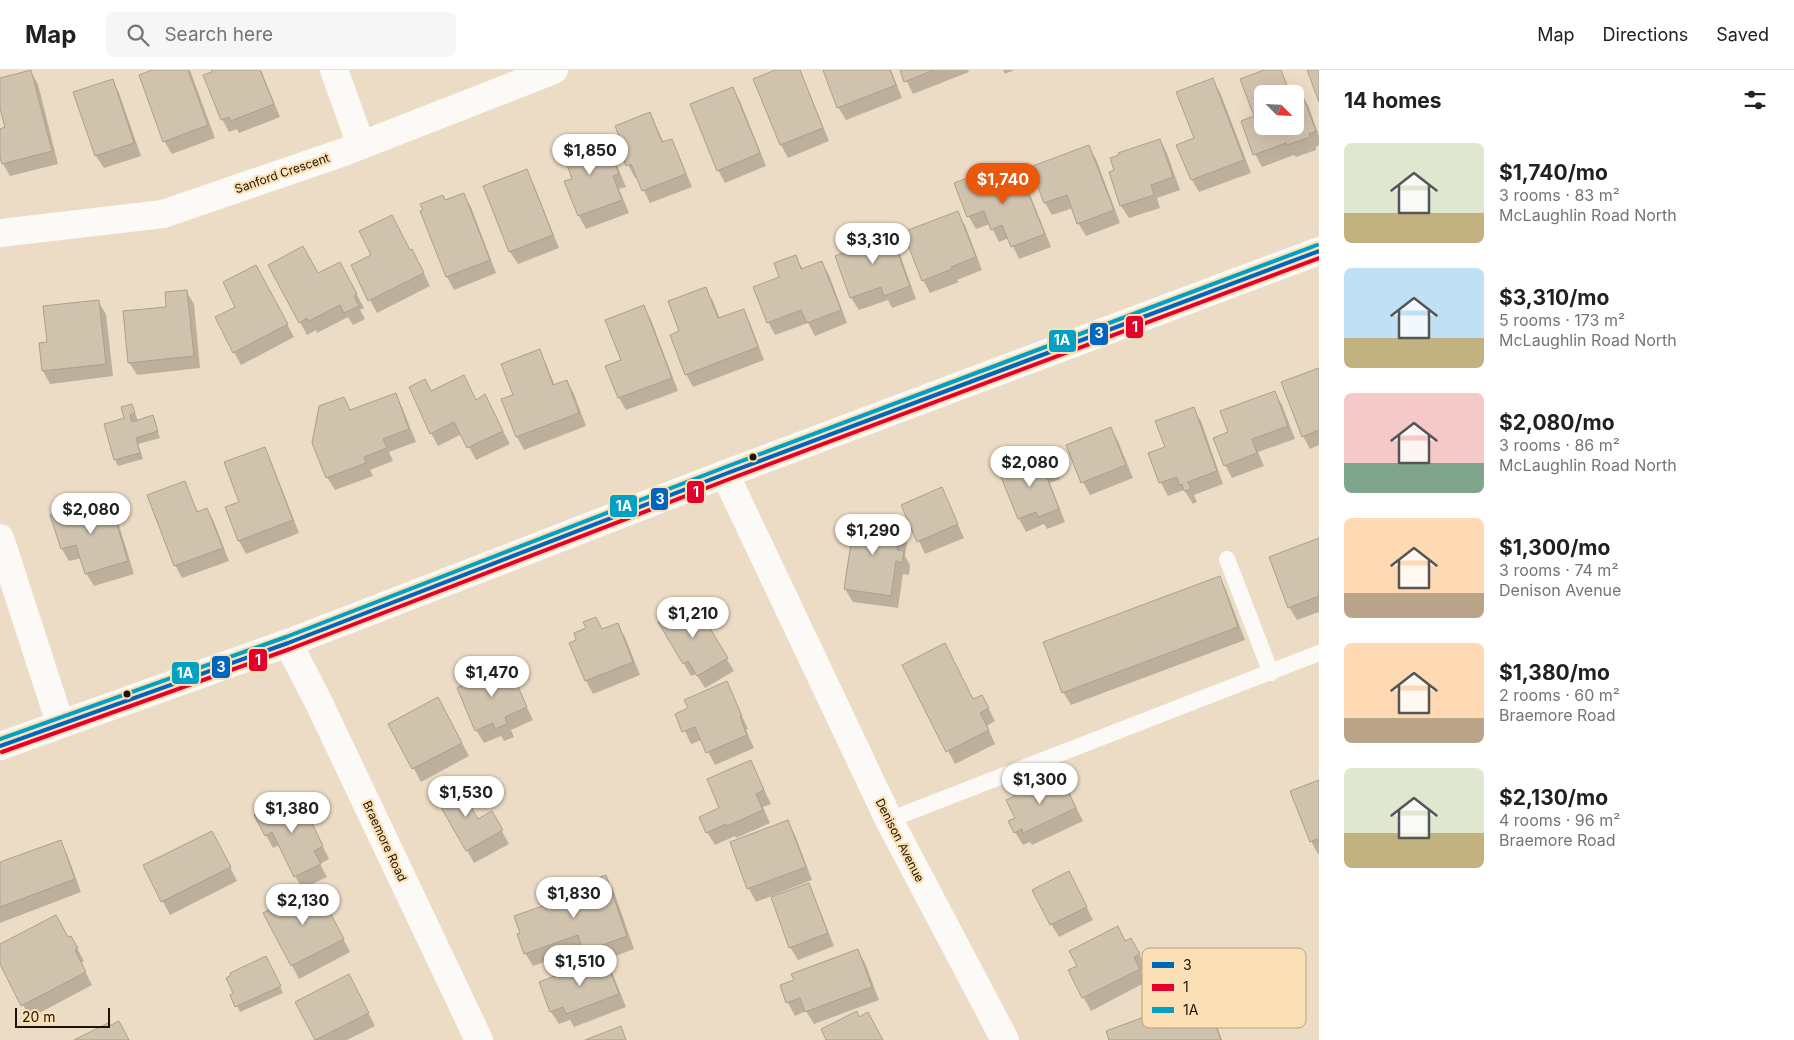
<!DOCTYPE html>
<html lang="en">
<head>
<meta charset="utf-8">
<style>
  body { margin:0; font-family:Inter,sans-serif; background:#f6f6f6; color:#202124; height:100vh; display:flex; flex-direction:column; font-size:19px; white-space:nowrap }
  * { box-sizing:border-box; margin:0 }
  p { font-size:16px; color:#757577 }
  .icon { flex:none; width:28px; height:28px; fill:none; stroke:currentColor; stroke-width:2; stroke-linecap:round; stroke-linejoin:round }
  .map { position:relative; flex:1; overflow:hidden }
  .panel { display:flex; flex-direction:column; background:#fff; width:475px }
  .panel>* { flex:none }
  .needle { width:32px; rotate:114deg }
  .fabs { position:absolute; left:1254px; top:15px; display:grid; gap:10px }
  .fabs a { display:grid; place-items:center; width:50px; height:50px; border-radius:8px; background:#fff; box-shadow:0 5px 20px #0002; font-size:25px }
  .scale { position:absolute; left:15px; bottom:12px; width:95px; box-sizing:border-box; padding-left:5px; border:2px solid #1e1200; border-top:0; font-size:14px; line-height:18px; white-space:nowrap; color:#1e1200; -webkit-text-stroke:4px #fce0b5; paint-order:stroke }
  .price { position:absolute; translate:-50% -42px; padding:0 11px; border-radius:18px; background:#fff; color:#222; font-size:16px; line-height:32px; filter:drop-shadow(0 1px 2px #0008) }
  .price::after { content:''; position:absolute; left:50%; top:30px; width:15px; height:11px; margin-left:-8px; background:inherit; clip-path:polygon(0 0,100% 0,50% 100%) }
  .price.active { background:#ea580c; color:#fff }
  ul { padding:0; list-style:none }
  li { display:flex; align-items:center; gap:15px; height:125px; padding:0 25px }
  li span { display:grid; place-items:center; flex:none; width:140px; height:100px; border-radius:8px; color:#555 }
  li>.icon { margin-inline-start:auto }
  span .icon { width:60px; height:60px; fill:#fffc; stroke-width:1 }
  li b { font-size:21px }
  h2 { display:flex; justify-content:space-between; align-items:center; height:60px; padding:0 25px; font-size:21px }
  header { display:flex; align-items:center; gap:30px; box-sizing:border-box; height:70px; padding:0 25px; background:#fff; border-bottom:1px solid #e0e0e0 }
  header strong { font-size:24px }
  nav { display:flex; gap:28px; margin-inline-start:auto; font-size:18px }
  .search { width:350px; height:45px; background:#f6f6f6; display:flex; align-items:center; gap:12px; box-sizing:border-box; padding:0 18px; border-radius:8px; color:#757577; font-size:19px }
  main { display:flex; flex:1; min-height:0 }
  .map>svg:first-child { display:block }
  .shadow { fill:#0003 }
  .building { fill:#d0c3ae; stroke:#ac9f8b }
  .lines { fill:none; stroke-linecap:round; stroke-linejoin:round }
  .service { stroke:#fcfaf6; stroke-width:16 }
  .minor { stroke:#fcfaf6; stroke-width:28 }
  .secondary { stroke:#fcfaf6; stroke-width:28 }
  .bus-1-casing { stroke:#fce0b5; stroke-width:8 }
  .bus-2-casing { stroke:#fce0b5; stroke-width:8 }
  .bus-3-casing { stroke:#fce0b5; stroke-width:8 }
  .bus-1 { stroke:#0065bd; stroke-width:4 }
  .bus-2 { stroke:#e4002b; stroke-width:4 }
  .bus-3 { stroke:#02a1c4; stroke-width:4 }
  .bus-dot { fill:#1e1200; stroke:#fce0b5; stroke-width:2 }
  .labels { text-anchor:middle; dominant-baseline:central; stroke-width:4.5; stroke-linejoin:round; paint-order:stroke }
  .street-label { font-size:12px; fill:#1e1200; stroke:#fce0b5 }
  .key { fill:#fce0b5; stroke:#b9a27f; stroke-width:1 }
  .key-label { font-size:14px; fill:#1e1200 }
  .line-badge { stroke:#fce0b5; stroke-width:2 }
  .badge-label { font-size:14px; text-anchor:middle; font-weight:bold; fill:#fff }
</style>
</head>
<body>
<header>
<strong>Map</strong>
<div class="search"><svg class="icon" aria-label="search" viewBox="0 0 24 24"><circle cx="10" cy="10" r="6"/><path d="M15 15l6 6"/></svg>Search here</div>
<nav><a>Map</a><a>Directions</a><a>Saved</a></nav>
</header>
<main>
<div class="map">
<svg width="1319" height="970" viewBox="0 0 1319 970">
  <rect width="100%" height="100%" fill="#ecdcc5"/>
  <path class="shadow" d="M156,0H190L215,68L172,84L164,71L140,6Z
    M212,0H261L280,47L239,63L237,59L229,62L222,49Z
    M779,0H800L829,71L788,88L781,75L755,9Z
    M824,0H891L902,28L846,50L838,37Z
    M901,0H968L969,2L913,24Z
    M1003,0H1014L1005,4Z
    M1268,0H1281L1291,24H1262V56H1295L1300,23L1308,35L1319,66V75L1316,77V80L1296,87L1294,85L1262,97L1255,84L1256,47Z
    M31,2L38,14L58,94L10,106L3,94L0,83V60L6,58L0,33V9Z
    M112,10L119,23L141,86L104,98L96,86L75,23Z
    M1212,10L1220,22L1251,103L1199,122L1192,110L1178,75L1195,69Z
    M732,18L740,31L766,96L725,113L718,100Z
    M650,43L664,73L671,70L678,83L692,117L650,133L637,107L635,108L624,87L627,85Z
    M595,66L607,89L612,87L619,100L626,117L619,119L629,143L586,159L579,146L566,112L574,109Z
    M1160,70L1167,83L1180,120L1157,128L1160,138L1129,148L1121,136L1116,101Z
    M1088,77L1096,89L1120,153L1086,166L1078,153L1073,138L1052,145L1045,133Z
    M1018,99L1025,112L1051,177L1019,189L1009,168L999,172L990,154L976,159L969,147L956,114L976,116Z
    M526,100L533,113L559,178L518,194L510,182L485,117Z
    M463,124L471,137L496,203L454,220L447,207L422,141Z
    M957,143L965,155L982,200L957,210L959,212L930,223L923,210Z
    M886,155L894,168L916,229L892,238L888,230L859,240L851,228L836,187L866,176Z
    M410,181L419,193L430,216L377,243L370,230Z
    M795,187L803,199L821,192L829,205L847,253L815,266L808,253L775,265L768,252L781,207Z
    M318,205L347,206L364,238L360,240L365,249L353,255L348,247L317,263L316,260L307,265L300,252Z
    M263,209L294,267L241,295L234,282L237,237Z
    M706,219L713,231L720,249L743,240L750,253L764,290L693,317L686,304L681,262Z
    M186,221L194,234L200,298L137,305L129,292L168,238Z
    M98,231L106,244L113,306L50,314L43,301L49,273Z
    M644,237L651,250L678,321L626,340L619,328L607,296L622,291Z
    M539,281L546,294L555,316L567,311L574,324L586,356L524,380L517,367L503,330L515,326Z
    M1319,300V375L1310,379L1303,366Z
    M431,322L476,331L485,326L510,374L476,390L462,364L438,376L431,363Z
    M1274,322L1282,335L1295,369L1258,382L1264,396L1232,408L1225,395L1229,362Z
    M395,325L402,337L416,372L389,382L393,391L370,400L373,406L335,420L327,407L351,341Z
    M132,335L138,351L153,347L160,368L138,374L143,389L118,396L115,390L125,349Z
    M1193,339L1201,351L1223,414L1194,425L1197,432L1193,434L1184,420L1168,426L1161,413L1150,384L1167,378Z
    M1111,359L1118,371L1133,408L1090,425L1083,412Z
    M264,378L271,391L299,463L246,484L239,471L227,438L241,432Z
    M1048,386L1060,409L1050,413L1065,452L1047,459L1044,454L1026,462L1019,449L1001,403Z
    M184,413L198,442L207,439L214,452L229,491L182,508L175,495Z
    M942,419L964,468L925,484L903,436Z
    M108,429L115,442L134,504L94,516L86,503L82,488L69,491L62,479Z
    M900,455L908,467L905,486L910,495L909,505L903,504L898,538L853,532L845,519Z
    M1319,470V542L1297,550L1289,537Z
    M1219,507L1226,520L1245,570L1071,635L1063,622Z
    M693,533L734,601L705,618L696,604L691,606L660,553Z
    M617,554L625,567L640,605L593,624L586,611L571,574Z
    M507,596L533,650L511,660L514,667L504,671L501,666L484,673L476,660Z
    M903,596L974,631L982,626L995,651L987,656L995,674L955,694Z
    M727,613L748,659L746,660L754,678L715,695L702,670L691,674L677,645L690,639Z
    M445,641L469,686L421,712L390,654Z
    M750,691L771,734L763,737L770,753L736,768L735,766L715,775L707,762Z
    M1060,705L1083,751L1032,775L1030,772L1023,775L1015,762L1017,749Z
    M1319,711V784H1318L1311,771Z
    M436,725L478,751L492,743L509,774L474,793Z
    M298,726L329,789L320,794L327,807L302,819L279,775L273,778L266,765Z
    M787,752L795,765L812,810L756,832L749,819L731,773Z
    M60,771L67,784L81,822L0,853V793Z
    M219,775L237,811L170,845L144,796Z
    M605,806L613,819L634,879L605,890L612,902L626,937L574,957L570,950L559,954L551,942L541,913L592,894L583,878L533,896L525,883L569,827Z
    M808,815L815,828L834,876L798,890L790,877Z
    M1076,816L1093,850L1059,867L1051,854Z
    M323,830L350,882L299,909L265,844Z
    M1118,858L1126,872L1138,882L1146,897L1141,901L1146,912L1091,941L1069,901L1078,896Z
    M71,867L84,891L81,893L92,915L30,948L0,892V876Z
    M857,880L865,893L879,930L814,954L806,941L795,946L788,933L781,916Z
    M269,893L283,923L240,942L237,936Z
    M356,919L375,956L347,970H316L297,933Z
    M1203,926L1211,939L1222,970H1111Z"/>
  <path class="building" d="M31,0L52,81L2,94L0,88V59L5,57L0,39V8Z
    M152,0H188L208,55L163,72L139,5Z
    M211,0H260L274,34L231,51L229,47L221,50L203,5L212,2Z
    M775,0H800L823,58L780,75L753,9Z
    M823,0H890L896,15L837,38Z
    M900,0H934L904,12Z
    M1264,0H1281L1290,24H1262V56H1295L1294,24L1301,21L1316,61L1309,64L1310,67L1287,75L1286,73L1253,85L1241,51L1254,46L1240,9Z
    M1307,0H1319V32Z
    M1213,8L1244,90L1191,110L1176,75L1194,68L1176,22Z
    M113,9L134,73L95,86L73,22Z
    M733,17L760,83L717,101L690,34Z
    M650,42L662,72L672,69L686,104L642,121L631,94L626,96L622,86L626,84L615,56Z
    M596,64L605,89L612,86L619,104L613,106L622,130L578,146L564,111L572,109L561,77Z
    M1160,69L1173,107L1151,115L1154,125L1120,136L1109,102L1114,100L1110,88L1119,85L1118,83Z
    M1089,75L1114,140L1077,154L1067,125L1044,133L1030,97Z
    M1018,98L1045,164L1011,177L1002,155L991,160L984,141L967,147L954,113L972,106L976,115Z
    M527,99L553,165L509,182L483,116Z
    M464,123L490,190L446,207L420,141L423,140L420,134L443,125L445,130Z
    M958,141L976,187L951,197L952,199L922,211L903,162Z
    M392,145L410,180L412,179L424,203L368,231L351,195L371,185L359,161Z
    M887,154L910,216L884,226L881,217L850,228L835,186L865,175L860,163Z
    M303,176L318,203L340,192L357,224L354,226L359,236L344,243L340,235L309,251L307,248L299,253L268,195Z
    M796,185L801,199L822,191L841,240L807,253L801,240L767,253L753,217L779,207L774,193Z
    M256,195L288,254L233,283L215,247L235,237L223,212Z
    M706,217L718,248L744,239L758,277L685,305L670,265L679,261L668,231Z
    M187,220L194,286L128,293L123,241L166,237L165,222Z
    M99,230L106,294L42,301L39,273L47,272L43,236Z
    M644,235L672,308L618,328L605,296L621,290L605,250Z
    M540,279L553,315L567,310L579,343L516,367L501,329L513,325L501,294Z
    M1319,298V360L1302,367L1281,312Z
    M464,305L476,330L485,324L503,361L467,378L454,352L430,364L409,317L425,309L431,321Z
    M1275,321L1288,356L1252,369L1257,383L1224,396L1213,368L1228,362L1220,341Z
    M396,323L409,359L383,369L387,378L364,387L366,393L326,408L312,373L319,336L344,327L350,340Z
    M132,334L135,343L130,345L132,352L153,345L158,361L136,368L140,383L114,390L104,354L124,348L121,337Z
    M1194,337L1217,401L1188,412L1191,419L1184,421L1182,414L1179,415L1177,407L1159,413L1148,383L1165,377L1155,351Z
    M1111,357L1126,395L1081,413L1066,375Z
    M265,377L293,450L238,471L225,437L239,432L224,392Z
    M1048,384L1053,396L1044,400L1059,439L1038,447L1036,442L1018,449L999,402L1038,387L1039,388Z
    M185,411L197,442L207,438L223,478L174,496L147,425Z
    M942,417L958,454L917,472L901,435Z
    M109,428L128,491L85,504L76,475L61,479L50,445Z
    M855,447L901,453L897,480L904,481L902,493L896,491L891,526L844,519Z
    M1319,468V526L1288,538L1269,487Z
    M1220,506L1238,557L1062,623L1043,572Z
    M694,532L728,588L697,606L688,591L683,594L658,552Z
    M596,547L602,559L618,553L633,592L585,611L569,573L576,570L574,563L586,558L583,552Z
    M945,573L973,629L982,625L989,638L980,643L989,660L946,682L902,595Z
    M508,594L527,637L505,647L507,654L495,659L493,653L475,661L457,618Z
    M727,611L742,646L740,647L747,665L706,683L695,657L682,662L675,644L688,638L684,630Z
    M438,627L462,673L412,699L388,654Z
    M751,690L764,720L756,724L763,740L727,756L726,754L706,763L699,747L719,738L707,709Z
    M1060,704L1076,738L1023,763L1022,759L1014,763L1008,751L1015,748L1006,730Z
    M1319,710V773L1317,769L1310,772L1290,721Z
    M457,712L478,749L492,741L503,760L466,781L434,725Z
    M298,724L323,776L314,781L321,794L294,807L272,762L265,766L254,745Z
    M788,750L806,797L747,819L730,772Z
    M212,761L231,797L161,832L143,795Z
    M61,770L75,809L0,837V792Z
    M1069,801L1087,837L1050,855L1032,820Z
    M606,805L627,866L583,882L578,865L524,884L517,864L520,863L514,846L568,827L565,819Z
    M809,813L828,863L789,878L771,827Z
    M316,816L344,869L291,896L263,843Z
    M56,845L68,867L71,866L78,878L75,880L86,902L21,936L0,894V874Z
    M1118,856L1125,871L1131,868L1140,884L1134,887L1140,899L1082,928L1068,900L1077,896L1069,881Z
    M858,879L872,917L805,942L800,928L786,933L780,915L794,910L791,904Z
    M266,886L281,916L235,937L230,925L233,923L226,908L231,905L230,903Z
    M605,887L619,924L566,944L563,937L550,942L539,912Z
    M349,904L369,943L315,970L295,932Z
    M1204,925L1221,970H1109L1106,961Z
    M857,941L859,947L868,942L883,970H826L821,959Z
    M119,951L129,970H74L108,953L109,956Z
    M621,956L626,970H585Z"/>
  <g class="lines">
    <path class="service" d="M1227,489L1271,603
      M889,750L1319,583"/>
    <path class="minor" d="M334,0L361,75
      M0,163L163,144L344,82L554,0
      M725,404L889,750L1005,970
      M0,468L60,653
      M288,573L318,631L479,970"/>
    <path class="secondary" d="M0,676L288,573L725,404L1319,181"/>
    <g class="bus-1-casing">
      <path id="bus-1" d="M0,676L288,573L725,404L1319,181"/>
    </g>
    <g class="bus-2-casing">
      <path id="bus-2" d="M2,682L290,579L727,410L1319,188"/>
    </g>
    <g class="bus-3-casing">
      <path id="bus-3" d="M0,669L286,567L723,398L1317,175"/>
    </g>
    <use href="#bus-1" class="bus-1"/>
    <use href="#bus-2" class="bus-2"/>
    <use href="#bus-3" class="bus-3"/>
  </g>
  <g class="bus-dot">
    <circle cx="753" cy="387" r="4.5"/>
    <circle cx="127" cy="624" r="4.5"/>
  </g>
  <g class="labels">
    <g class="street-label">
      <text transform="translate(282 103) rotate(-19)">Sanford Crescent</text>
      <text transform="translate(900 770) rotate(63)">Denison Avenue</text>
      <text transform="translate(385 771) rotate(65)">Braemore Road</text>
    </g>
  </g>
  <rect x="1142" y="878" width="164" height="80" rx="8" class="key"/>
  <rect x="1152" y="892" width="22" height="6" fill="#0065bd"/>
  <rect x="1152" y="914" width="22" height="7" fill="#e4002b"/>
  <rect x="1152" y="937" width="22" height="6" fill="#02a1c4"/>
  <g class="key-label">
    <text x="1183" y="900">3</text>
    <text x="1183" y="922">1</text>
    <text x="1183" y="945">1A</text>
  </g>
  <g class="line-badge">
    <rect x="1125" y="245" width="19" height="24" rx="5" fill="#e4002b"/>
    <rect x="1089" y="252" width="20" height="24" rx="5" fill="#0065bd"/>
    <rect x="1048" y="259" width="29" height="24" rx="5" fill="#02a1c4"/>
    <rect x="686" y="410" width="19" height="24" rx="5" fill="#e4002b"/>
    <rect x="650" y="417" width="19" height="24" rx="5" fill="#0065bd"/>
    <rect x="609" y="424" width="29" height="24" rx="5" fill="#02a1c4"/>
    <rect x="248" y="578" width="20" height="24" rx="5" fill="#e4002b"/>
    <rect x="211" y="585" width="20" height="24" rx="5" fill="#0065bd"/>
    <rect x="171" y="591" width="29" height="24" rx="5" fill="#02a1c4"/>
  </g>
  <g class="badge-label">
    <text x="1135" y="262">1</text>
    <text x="1099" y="268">3</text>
    <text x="1062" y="275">1A</text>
    <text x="696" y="427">1</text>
    <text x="660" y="434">3</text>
    <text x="624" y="441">1A</text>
    <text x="258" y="595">1</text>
    <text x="221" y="602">3</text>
    <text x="185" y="608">1A</text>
  </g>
</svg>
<div class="fabs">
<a><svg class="needle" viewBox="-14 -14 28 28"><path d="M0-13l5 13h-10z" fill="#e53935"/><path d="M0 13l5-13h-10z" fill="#757577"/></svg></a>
</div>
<div class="scale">20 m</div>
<b class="price" style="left:590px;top:106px">$1,850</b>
<b class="price active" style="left:1003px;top:135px">$1,740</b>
<b class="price" style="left:873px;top:195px">$3,310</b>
<b class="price" style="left:1030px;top:418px">$2,080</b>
<b class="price" style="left:91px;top:465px">$2,080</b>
<b class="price" style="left:873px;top:486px">$1,290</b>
<b class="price" style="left:693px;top:569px">$1,210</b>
<b class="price" style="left:492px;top:628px">$1,470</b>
<b class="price" style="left:1040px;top:735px">$1,300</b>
<b class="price" style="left:466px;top:748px">$1,530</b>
<b class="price" style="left:292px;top:764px">$1,380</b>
<b class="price" style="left:574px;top:849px">$1,830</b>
<b class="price" style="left:303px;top:856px">$2,130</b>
<b class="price" style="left:580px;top:917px">$1,510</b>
</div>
<section class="panel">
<h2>14 homes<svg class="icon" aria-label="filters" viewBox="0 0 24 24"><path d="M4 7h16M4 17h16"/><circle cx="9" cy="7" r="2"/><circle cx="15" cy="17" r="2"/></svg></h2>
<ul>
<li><span style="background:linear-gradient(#dfe7d0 70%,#c2b280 0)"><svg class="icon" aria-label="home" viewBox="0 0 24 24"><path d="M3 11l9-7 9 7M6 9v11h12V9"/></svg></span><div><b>$1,740/mo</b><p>3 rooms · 83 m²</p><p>McLaughlin Road North</p></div></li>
<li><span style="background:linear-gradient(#bfe0f5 70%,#c2b280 0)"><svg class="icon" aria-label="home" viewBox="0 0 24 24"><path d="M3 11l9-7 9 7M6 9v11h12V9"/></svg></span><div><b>$3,310/mo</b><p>5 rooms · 173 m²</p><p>McLaughlin Road North</p></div></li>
<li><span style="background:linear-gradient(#f6c9c9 70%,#7fa58c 0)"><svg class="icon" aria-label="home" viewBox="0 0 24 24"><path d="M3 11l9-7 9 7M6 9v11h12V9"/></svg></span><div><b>$2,080/mo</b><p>3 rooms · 86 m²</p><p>McLaughlin Road North</p></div></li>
<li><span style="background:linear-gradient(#ffd9b3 75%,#b9a48a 0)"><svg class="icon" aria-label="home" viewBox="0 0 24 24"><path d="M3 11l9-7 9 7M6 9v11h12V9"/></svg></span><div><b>$1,300/mo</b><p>3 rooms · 74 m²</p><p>Denison Avenue</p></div></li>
<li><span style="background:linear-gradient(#ffd9b3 75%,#b9a48a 0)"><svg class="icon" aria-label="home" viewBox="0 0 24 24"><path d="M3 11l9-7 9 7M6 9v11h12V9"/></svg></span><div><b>$1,380/mo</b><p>2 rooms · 60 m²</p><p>Braemore Road</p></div></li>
<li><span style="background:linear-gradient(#dfe7d0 65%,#c2b280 0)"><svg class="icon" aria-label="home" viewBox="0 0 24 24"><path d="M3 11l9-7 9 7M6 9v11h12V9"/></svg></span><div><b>$2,130/mo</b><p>4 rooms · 96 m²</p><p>Braemore Road</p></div></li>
</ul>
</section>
</main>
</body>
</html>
